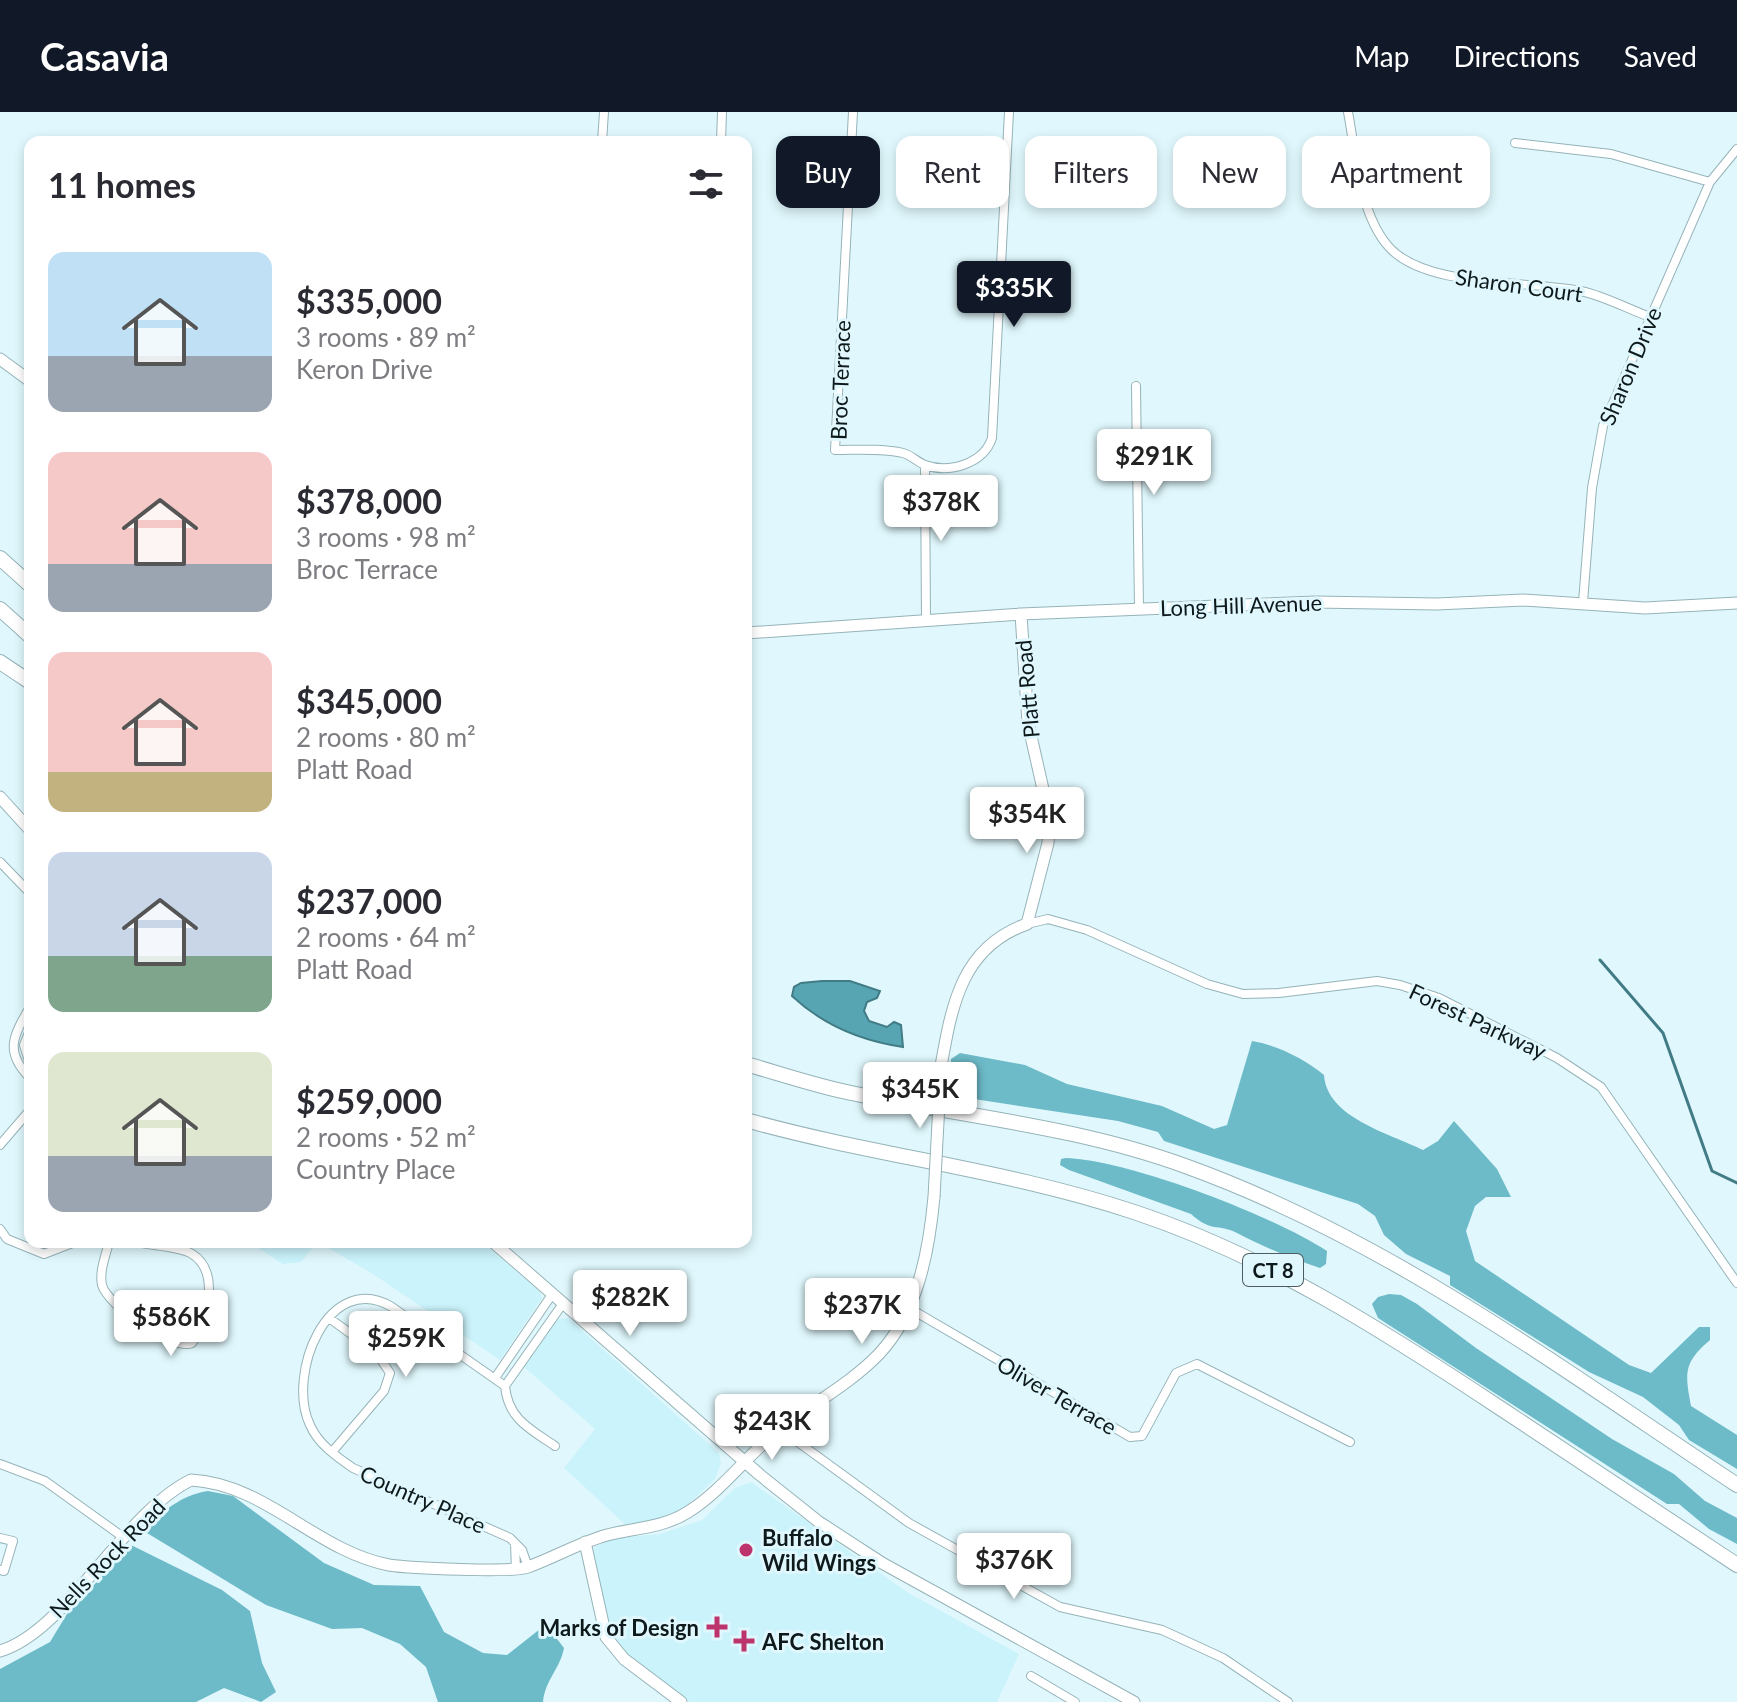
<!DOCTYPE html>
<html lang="en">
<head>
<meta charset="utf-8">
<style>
  body { margin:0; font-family:Lato,sans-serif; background:#f2f2f3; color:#2b2b33; height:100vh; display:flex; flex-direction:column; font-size:30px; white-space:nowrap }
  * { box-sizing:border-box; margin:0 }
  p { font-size:26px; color:#7c7c81 }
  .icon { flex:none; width:44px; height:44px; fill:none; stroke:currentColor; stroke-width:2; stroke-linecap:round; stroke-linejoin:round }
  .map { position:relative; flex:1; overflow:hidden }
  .drawer { position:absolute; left:24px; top:24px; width:728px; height:1112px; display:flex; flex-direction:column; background:#fff; border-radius:16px; box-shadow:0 4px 12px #0003 }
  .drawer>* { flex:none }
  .guide { position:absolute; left:776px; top:24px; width:760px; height:72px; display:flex; gap:16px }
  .price { position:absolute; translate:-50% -68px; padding:0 18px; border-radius:8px; background:#fff; color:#222; font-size:26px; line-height:52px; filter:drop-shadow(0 2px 4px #0008) }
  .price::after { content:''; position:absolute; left:50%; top:48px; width:24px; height:18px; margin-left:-12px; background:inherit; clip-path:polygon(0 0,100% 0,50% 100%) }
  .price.selected { background:#111827; color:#fff }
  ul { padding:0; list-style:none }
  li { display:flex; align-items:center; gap:24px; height:200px; padding:0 24px }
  li span { display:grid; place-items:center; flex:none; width:224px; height:160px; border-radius:16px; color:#555 }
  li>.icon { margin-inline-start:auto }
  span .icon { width:96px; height:96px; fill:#fffc; stroke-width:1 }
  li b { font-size:34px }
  h2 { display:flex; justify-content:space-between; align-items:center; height:96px; padding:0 24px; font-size:34px }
  .tag { padding:0 28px; border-radius:16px; background:#fff; box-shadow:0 4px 12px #0003; font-size:28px; line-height:72px }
  .tag.selected { background:#111827; color:#fff }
  header { display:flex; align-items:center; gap:48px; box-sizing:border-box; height:112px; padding:0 40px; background:#111827; color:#fff }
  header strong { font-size:38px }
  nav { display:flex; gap:44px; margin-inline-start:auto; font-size:28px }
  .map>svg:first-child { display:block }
  .built { fill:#cbf3fb }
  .forest { fill:#6dbac8 }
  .water { fill:#57a5b2; stroke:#417b85; stroke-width:2 }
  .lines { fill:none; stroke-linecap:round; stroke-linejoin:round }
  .stream { stroke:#417b85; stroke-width:3 }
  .street-casing { stroke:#95b3b8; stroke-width:10 }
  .secondary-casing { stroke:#95b3b8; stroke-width:13 }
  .highway-casing { stroke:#95b3b8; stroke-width:16 }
  .street { stroke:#fff; stroke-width:8 }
  .secondary { stroke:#fff; stroke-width:11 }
  .highway { stroke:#fff; stroke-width:14 }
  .secondary-bridge-casing { stroke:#95b3b8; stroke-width:13; stroke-linecap:butt }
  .secondary-bridge { stroke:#fff; stroke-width:11 }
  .poi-dot { fill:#bd336c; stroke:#e0f8fd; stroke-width:3 }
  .labels { text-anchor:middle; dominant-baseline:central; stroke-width:6; stroke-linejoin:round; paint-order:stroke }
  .shield { fill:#e0f8fd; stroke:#4d5c5f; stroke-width:2 }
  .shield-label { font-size:20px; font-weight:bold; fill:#0e191b }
  .street-label { font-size:22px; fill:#0e191b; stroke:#e0f8fd }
  .poi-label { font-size:22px; font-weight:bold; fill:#0e191b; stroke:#e0f8fd; text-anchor:start }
</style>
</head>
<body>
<header>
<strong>Casavia</strong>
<nav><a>Map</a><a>Directions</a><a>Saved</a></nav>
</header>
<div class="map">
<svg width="1737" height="1590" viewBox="0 0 1737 1590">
  <rect width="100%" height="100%" fill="#e0f8fd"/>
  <path class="built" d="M249,1130H317L301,1150L283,1152Z
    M318,1130H482L540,1180L542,1186L500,1248L373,1162Z
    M568,1206L719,1341L721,1351L715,1367L682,1398L664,1407L627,1414L564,1356L595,1317L524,1255L558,1207Z
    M751,1370L907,1480L1019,1542L997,1590H690L624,1542L608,1522L593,1445L594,1436L608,1427L660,1422L702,1408L735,1376Z"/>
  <path class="forest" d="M1252,929C1277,933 1305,947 1324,963C1327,1006 1389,1021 1423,1038L1438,1029L1454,1009L1497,1057L1511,1085H1486L1475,1094L1466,1119L1475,1149L1629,1253L1651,1261L1699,1215H1710V1228C1683,1251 1685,1261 1691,1294L1737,1323V1357L1689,1328L1679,1313L1643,1285L1589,1260L1450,1173V1164L1406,1142L1384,1123L1375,1104L1358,1092L1164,1029L1158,1020L1118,1009L948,983L951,947L960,941L1025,953L1067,972L1162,994L1214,1017L1227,1013Z
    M1066,1046C1129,1048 1274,1104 1327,1139L1326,1152L1320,1156C1290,1146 1264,1135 1237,1121C1217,1111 1212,1121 1191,1102L1069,1058L1060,1053L1061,1047Z
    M1389,1182L1401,1183L1417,1192L1476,1236L1612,1327L1674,1362L1705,1389L1737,1406V1432L1709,1417L1679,1392H1667L1378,1206L1372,1192L1378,1185Z
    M208,1379L233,1384L324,1451L374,1473L420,1474L444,1520L483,1541L507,1543L540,1517L551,1519L564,1536C560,1557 545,1568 543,1590H438L426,1555L400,1532L362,1516L332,1517L266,1493L147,1421V1414C166,1397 182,1383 208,1379Z
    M131,1433L222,1478L250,1499L262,1551L276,1580L261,1590L224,1576L196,1590H0V1557L50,1530L67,1502Z"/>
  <path class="water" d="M822,869H850L880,879L877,886L867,890L864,899L869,909L887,915L894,910L901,913L903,935C862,929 823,913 792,884L794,875L801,871Z"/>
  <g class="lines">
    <path class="stream" d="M1600,848L1663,921L1712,1059L1737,1071"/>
    <g class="street-casing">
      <path id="street" d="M853,0L835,338C857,338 882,336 903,341C911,343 917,350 925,353C950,362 984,351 992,326L1009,0
        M1348,0C1356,42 1359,100 1388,134C1425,177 1529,168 1581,179C1604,184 1628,197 1650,205
        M602,30L604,0
        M721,30L722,0
        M1515,31L1611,42L1710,70
        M1136,274L1139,496
        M925,353L926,509
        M1583,490L1592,376L1603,314L1710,70L1737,37
        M0,750L30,781
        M1027,812L1048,807L1087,818L1207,872L1243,882L1279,881L1377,869L1400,873L1439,886L1557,946L1601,975L1737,1171
        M30,895C13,924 4,940 30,966
        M30,918L24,933L30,952
        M0,1033L30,998
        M0,1117L7,1127L44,1142L75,1130
        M109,1130C106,1143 99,1159 102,1173C108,1194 172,1239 192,1231C207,1210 221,1160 192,1142C179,1134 152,1134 136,1130
        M909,1196L1130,1325L1142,1324L1176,1261L1197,1252L1350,1330
        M329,1206L376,1240L390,1261L384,1279L332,1340
        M495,1266L553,1181
        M505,1274L392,1195C328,1157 286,1263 310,1313C318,1332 337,1345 353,1356L510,1426L522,1438L528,1455
        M780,1317L909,1411L1060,1495L1162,1518L1223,1546L1288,1590
        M555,1334C530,1317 508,1307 505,1274L564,1190
        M0,1352L45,1369L123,1425
        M0,1426L13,1429L4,1459L0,1458
        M515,1432L516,1458
        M1031,1564L1075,1590"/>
    </g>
    <g class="secondary-casing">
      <path id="secondary" d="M0,247L30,269
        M746,521L1021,502L1315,490L1437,492L1523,488L1645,496L1737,491
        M0,685L30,718
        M941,954C952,892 962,835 1027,812L1048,731L1050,708L1028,611L1021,502
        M493,1130L760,1363L819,1410L882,1451L1134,1590
        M585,1430L606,1525L624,1547L681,1590
        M0,1539C67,1519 122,1402 191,1368C266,1372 316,1439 389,1453C409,1456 512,1461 528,1455C555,1445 579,1431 607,1423C634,1416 663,1416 688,1400C723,1378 749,1341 782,1315C814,1291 851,1271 879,1242C918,1200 929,1139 934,1085"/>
    </g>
    <g class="highway-casing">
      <path id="highway" d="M0,446L30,473
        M0,497L30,524
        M0,550L30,570
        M746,952C781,962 816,974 851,981C963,1004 1080,1015 1188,1055C1389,1128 1560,1256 1737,1373
        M746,1008C874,1044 1008,1058 1134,1100C1267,1144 1384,1219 1500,1296C1579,1349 1658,1401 1737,1453"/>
    </g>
    <use href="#street" class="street"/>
    <use href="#secondary" class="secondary"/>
    <use href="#highway" class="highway"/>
    <g class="secondary-bridge-casing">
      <path id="secondary-bridge" d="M934,1085L941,954"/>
    </g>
    <use href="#secondary-bridge" class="secondary-bridge"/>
  </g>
  <g class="poi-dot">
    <circle cx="746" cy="1438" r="8"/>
    <path d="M713 1503h8v8h8v8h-8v8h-8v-8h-8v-8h8z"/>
    <path d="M740 1517h8v8h8v8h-8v8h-8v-8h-8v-8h8z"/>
  </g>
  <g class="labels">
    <rect class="shield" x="1243" y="1142" width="60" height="32" rx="6"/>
    <g class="shield-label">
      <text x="1273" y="1158">CT 8</text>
    </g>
    <g class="street-label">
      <text transform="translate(1519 173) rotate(8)">Sharon Court</text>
      <text transform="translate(1630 254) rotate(-67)">Sharon Drive</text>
      <text transform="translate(840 268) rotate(-88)">Broc Terrace</text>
      <text transform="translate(1241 493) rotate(-2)">Long Hill Avenue</text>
      <text transform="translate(1027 577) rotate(-95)">Platt Road</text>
      <text transform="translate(1478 909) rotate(25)">Forest Parkway</text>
      <text transform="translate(1057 1283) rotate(30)">Oliver Terrace</text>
      <text transform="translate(423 1387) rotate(24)">Country Place</text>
      <text transform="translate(107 1446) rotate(-46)">Nells Rock Road</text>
    </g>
    <g class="poi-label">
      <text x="762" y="1425">Buffalo<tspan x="762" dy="25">Wild Wings</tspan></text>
      <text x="699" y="1515" text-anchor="end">Marks of Design</text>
      <text x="762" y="1529">AFC Shelton</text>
    </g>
  </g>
</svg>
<b class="price selected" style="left:1014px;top:217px">$335K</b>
<b class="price" style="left:1154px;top:385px">$291K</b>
<b class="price" style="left:941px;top:431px">$378K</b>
<b class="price" style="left:1027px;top:743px">$354K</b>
<b class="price" style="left:920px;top:1018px">$345K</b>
<b class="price" style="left:630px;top:1226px">$282K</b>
<b class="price" style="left:862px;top:1234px">$237K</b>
<b class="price" style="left:171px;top:1246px">$586K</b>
<b class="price" style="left:406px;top:1267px">$259K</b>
<b class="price" style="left:772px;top:1350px">$243K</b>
<b class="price" style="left:1014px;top:1489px">$376K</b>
<div class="guide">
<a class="tag selected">Buy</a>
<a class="tag">Rent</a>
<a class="tag">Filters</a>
<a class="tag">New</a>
<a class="tag">Apartment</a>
</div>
<section class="drawer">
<h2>11 homes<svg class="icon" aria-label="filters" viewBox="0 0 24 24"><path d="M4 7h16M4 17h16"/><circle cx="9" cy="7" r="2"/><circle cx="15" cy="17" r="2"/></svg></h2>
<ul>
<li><span style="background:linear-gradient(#bfe0f5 65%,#9aa5b1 0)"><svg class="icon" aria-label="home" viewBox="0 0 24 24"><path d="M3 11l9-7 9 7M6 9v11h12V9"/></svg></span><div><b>$335,000</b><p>3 rooms · 89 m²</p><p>Keron Drive</p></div></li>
<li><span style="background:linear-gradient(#f6c9c9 70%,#9aa5b1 0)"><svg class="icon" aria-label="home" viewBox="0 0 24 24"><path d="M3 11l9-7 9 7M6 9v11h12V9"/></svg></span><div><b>$378,000</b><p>3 rooms · 98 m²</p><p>Broc Terrace</p></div></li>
<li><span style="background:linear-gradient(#f6c9c9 75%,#c2b280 0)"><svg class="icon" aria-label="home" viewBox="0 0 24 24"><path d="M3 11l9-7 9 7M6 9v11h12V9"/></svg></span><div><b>$345,000</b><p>2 rooms · 80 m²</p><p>Platt Road</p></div></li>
<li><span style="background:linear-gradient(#c9d6e8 65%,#7fa58c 0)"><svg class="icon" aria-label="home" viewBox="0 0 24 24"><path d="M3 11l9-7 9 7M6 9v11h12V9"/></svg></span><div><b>$237,000</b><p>2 rooms · 64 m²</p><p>Platt Road</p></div></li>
<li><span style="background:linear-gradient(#dfe7d0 65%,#9aa5b1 0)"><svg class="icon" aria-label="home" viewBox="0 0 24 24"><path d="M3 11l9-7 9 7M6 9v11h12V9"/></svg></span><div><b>$259,000</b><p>2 rooms · 52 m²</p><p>Country Place</p></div></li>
</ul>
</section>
</div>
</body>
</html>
